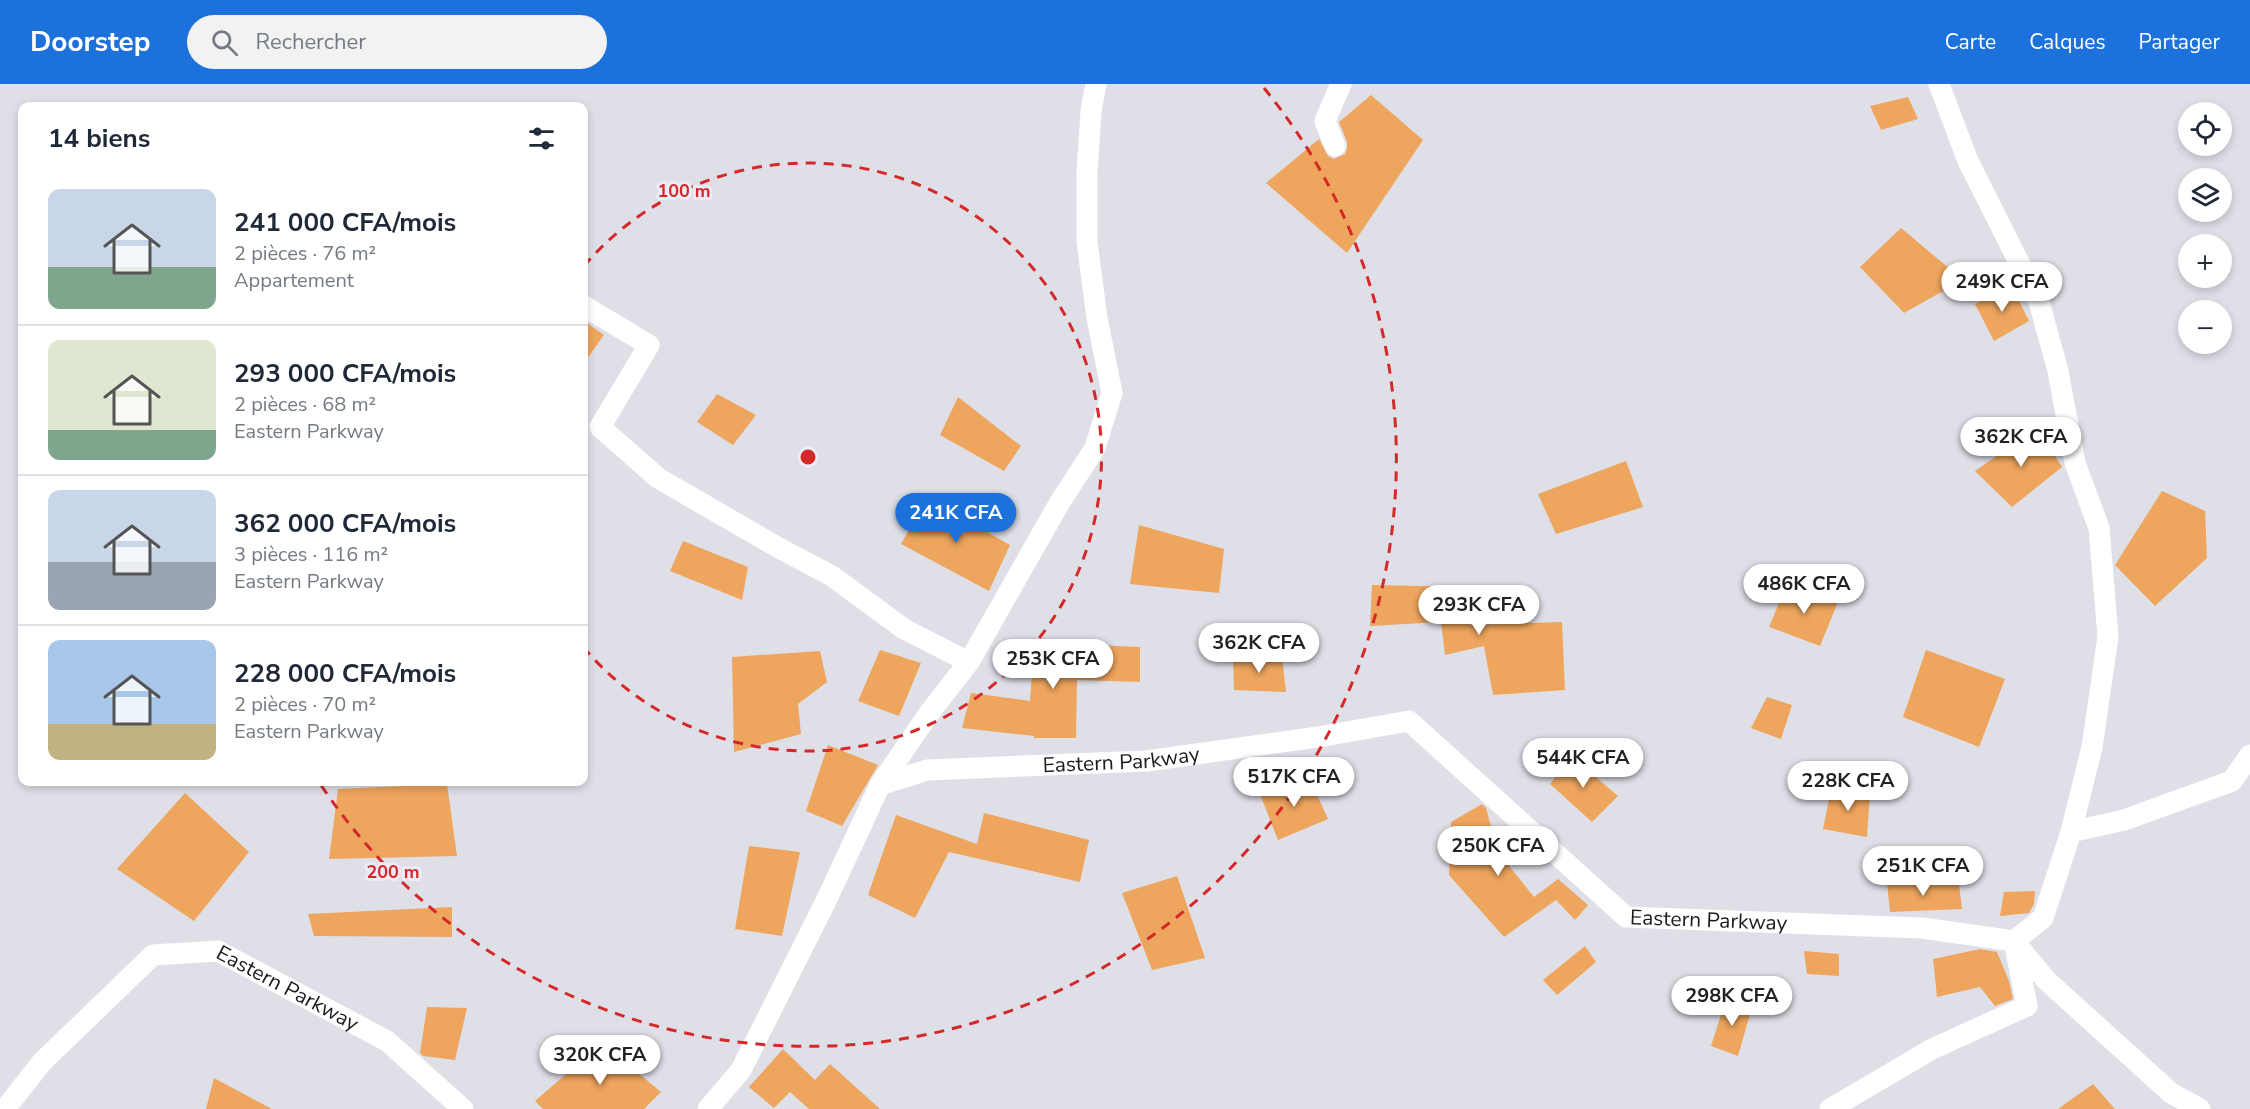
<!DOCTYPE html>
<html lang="fr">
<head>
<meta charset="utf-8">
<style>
  body { margin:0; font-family:"Nunito Sans",sans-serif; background:#f2f2f3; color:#1f2937; height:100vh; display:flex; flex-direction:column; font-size:22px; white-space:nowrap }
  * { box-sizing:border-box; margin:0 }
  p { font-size:20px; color:#747a83 }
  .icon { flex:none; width:33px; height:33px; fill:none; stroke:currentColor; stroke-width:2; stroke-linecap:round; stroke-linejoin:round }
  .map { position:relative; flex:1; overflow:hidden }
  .drawer { position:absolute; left:18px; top:18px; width:570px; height:684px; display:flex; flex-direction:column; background:#fff; border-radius:12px; box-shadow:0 3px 9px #0003 }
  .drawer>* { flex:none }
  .fabs { position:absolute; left:2178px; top:18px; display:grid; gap:12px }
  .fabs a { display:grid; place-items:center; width:54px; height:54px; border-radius:50%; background:#fff; box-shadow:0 3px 9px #0003; font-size:30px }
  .price { position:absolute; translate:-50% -51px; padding:0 14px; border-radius:21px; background:#fff; color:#222; font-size:20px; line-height:39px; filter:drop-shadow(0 2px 3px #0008) }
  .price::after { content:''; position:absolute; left:50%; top:36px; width:18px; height:14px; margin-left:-9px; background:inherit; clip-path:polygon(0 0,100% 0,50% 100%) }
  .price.on { background:#1c71db; color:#fff }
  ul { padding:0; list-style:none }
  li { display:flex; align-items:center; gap:18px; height:150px; padding:0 30px }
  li+li { border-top:2px solid #e0e1e3 }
  li span { display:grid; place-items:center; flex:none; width:168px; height:120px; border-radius:12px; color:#555 }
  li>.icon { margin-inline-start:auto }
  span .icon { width:72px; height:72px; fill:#fffc; stroke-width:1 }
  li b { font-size:26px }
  h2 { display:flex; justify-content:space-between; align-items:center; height:72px; padding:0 30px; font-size:26px }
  header { display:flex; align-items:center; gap:36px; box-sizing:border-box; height:84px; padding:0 30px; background:#1c71db; color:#fff }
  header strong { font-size:28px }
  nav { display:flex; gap:33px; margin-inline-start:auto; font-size:21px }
  .search { width:420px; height:54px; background:#f2f2f3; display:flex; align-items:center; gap:15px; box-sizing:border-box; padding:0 21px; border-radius:33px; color:#747a83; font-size:22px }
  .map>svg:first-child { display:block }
  .building { fill:#eea55e }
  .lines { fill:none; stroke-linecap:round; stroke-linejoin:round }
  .minor { stroke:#fff; stroke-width:21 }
  .ring { fill:none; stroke:#d62828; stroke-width:3; stroke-dasharray:10 8 }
  .labels { text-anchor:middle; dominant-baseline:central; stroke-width:6; stroke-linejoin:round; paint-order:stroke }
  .street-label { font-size:21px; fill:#1b1b1f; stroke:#ececf6 }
  .centre { fill:#d62828; stroke:#ececf6; stroke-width:3 }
  .ring-label { font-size:18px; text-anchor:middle; font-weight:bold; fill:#d62828; stroke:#ececf6; stroke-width:6; stroke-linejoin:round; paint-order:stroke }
</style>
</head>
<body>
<header>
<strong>Doorstep</strong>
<div class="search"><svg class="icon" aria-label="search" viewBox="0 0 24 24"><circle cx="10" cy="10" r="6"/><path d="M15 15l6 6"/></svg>Rechercher</div>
<nav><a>Carte</a><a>Calques</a><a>Partager</a></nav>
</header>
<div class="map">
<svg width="2250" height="1025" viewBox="0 0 2250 1025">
  <rect width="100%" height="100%" fill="#dfdfe8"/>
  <path class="building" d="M1371,11L1423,56L1347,169L1266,99L1319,55L1328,72L1334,75L1345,70L1347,64V58L1339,38Z
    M1908,13L1918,35L1881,46L1870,22Z
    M1901,144L1963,196L1904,229L1860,183Z
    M2012,203L2029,237L1994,257L1975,220Z
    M584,237L604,251L584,279Z
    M717,310L756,331L733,361L697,338Z
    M958,313L1021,362L1004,387L940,351Z
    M2037,344L2062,383L2012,423L1975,387Z
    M1626,377L1643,423L1556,450L1538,410Z
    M2162,407L2205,427L2207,474L2155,522L2115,481Z
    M927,414L1010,461L989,507L901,460Z
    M1139,441L1224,465L1219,509L1130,500Z
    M683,457L748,483L742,516L670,487Z
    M1372,501L1469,503L1470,541L1562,538L1565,606L1493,611L1484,562L1445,571L1441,538L1370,542Z
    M1786,502L1838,518L1820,562L1769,543Z
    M1049,559L1140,563V598L1077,596L1076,654H1034V652L962,644L971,609L1030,617L1034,560Z
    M880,566L921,579L899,632L858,617Z
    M1926,566L2005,595L1979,663L1903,633Z
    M820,567L827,598L798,620L801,650L734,668L732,573Z
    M1282,572L1286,608L1234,606L1233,573Z
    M1767,613L1792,621L1781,655L1751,644Z
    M828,661L878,681L842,742L806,727Z
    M1571,672L1618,712L1592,738L1550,700Z
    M1309,693L1328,735L1278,756L1260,710Z
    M447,700L457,772L329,775L338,705Z
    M1832,701L1870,710L1867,753L1823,745Z
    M185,709L249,768L194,837L117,785Z
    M1482,720L1486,724L1498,768L1534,813L1558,795L1588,821L1575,836L1556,816L1504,853L1449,791L1451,738Z
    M984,729L1089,756L1080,798L949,768L915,834L868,811L896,731L977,760Z
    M749,762L800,768L782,852L735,845Z
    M1177,792L1205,874L1152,886L1122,809Z
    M1887,798L1959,800L1962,825L1890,828Z
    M2035,807L2034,820L2029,829L2000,832L2004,808Z
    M452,823V853L314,852L308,830Z
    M1585,862L1596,878L1557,911L1543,896Z
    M1980,865L1997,868L2009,897L2013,915L1995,922L1980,903L1937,913L1933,875Z
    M1804,867L1839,870V892L1807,890Z
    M1726,915L1752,923L1738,972L1711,962Z
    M427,923L467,924L455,976L423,972L420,969Z
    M602,959L661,1008L644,1025H543L535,1017Z
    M783,965L815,996L830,980L880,1025H809L790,1008L774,1024L749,1003Z
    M214,994L272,1025H206Z
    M2093,1000L2115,1025H2058Z"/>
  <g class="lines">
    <g class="minor">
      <path d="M1939,0L1968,77L2039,218L2058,287L2075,379L2099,444L2108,553L2092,663L2071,748"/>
      <path d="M1335,62L1325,37L1341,0"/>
      <path d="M584,222L649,261L600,343L658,394L779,464L832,492L904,545L969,578"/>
      <path d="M880,701L930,628L969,578L1060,418L1095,364L1112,309L1097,234L1087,158V88L1091,27L1096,0"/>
      <path id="s1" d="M5,1025L42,978L153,871L218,867L387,957L463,1025"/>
      <path id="s2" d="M708,1025L741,986L826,817L880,701L927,686L1147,677L1318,653L1409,637L1626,833L1922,844L2014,857L2046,896L2171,1009L2200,1025"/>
      <path d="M1830,1025L1932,965L2027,922L2014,857L2043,834L2071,748L2124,736L2232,697L2250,671"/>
    </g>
  </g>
  <g class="ring">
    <path d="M584 182A294 294 0 1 1 584 564"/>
    <path d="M1264 4A587 587 0 1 1 321 701"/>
  </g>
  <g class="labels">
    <g class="street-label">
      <text stroke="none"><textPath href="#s2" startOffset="612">Eastern Parkway</textPath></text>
      <text stroke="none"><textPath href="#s2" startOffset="1278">Eastern Parkway</textPath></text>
      <text stroke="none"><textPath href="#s1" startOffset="358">Eastern Parkway</textPath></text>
    </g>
  </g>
  <circle cx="808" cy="373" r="9" class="centre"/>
  <g class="ring-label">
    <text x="684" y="113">100 m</text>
    <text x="393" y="794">200 m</text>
  </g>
</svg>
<div class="fabs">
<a><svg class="icon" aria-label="locate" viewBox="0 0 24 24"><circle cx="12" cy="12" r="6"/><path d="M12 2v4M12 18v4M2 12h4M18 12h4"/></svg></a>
<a><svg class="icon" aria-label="layers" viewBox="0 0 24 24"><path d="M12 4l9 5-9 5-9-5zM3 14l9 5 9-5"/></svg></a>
<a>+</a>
<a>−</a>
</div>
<b class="price" style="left:2002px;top:229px">249K CFA</b>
<b class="price" style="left:2021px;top:384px">362K CFA</b>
<b class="price on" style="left:956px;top:460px">241K CFA</b>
<b class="price" style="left:1804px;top:531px">486K CFA</b>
<b class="price" style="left:1479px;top:552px">293K CFA</b>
<b class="price" style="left:1259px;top:590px">362K CFA</b>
<b class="price" style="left:1053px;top:606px">253K CFA</b>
<b class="price" style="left:1583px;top:705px">544K CFA</b>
<b class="price" style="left:1294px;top:724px">517K CFA</b>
<b class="price" style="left:1848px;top:728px">228K CFA</b>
<b class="price" style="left:1498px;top:793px">250K CFA</b>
<b class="price" style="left:1923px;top:813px">251K CFA</b>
<b class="price" style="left:1732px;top:943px">298K CFA</b>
<b class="price" style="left:600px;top:1002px">320K CFA</b>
<section class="drawer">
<h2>14 biens<svg class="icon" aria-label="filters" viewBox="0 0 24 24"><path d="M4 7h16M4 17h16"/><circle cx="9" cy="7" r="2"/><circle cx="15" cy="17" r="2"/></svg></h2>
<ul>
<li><span style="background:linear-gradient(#c9d6e8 65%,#7fa58c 0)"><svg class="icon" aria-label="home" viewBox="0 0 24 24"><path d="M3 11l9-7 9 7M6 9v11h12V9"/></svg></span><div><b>241 000 CFA/mois</b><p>2 pièces · 76 m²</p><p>Appartement</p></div></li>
<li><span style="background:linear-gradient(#dfe7d0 75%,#7fa58c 0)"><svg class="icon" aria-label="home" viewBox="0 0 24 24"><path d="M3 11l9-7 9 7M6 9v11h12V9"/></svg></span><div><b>293 000 CFA/mois</b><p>2 pièces · 68 m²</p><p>Eastern Parkway</p></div></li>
<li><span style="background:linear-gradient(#c9d6e8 60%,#9aa5b1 0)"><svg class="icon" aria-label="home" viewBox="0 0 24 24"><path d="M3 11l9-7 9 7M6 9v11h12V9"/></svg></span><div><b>362 000 CFA/mois</b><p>3 pièces · 116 m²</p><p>Eastern Parkway</p></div></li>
<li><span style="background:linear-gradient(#a9c7e8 70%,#c2b280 0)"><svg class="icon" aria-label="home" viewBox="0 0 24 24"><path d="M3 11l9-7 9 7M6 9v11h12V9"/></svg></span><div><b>228 000 CFA/mois</b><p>2 pièces · 70 m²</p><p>Eastern Parkway</p></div></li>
</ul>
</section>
</div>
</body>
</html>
